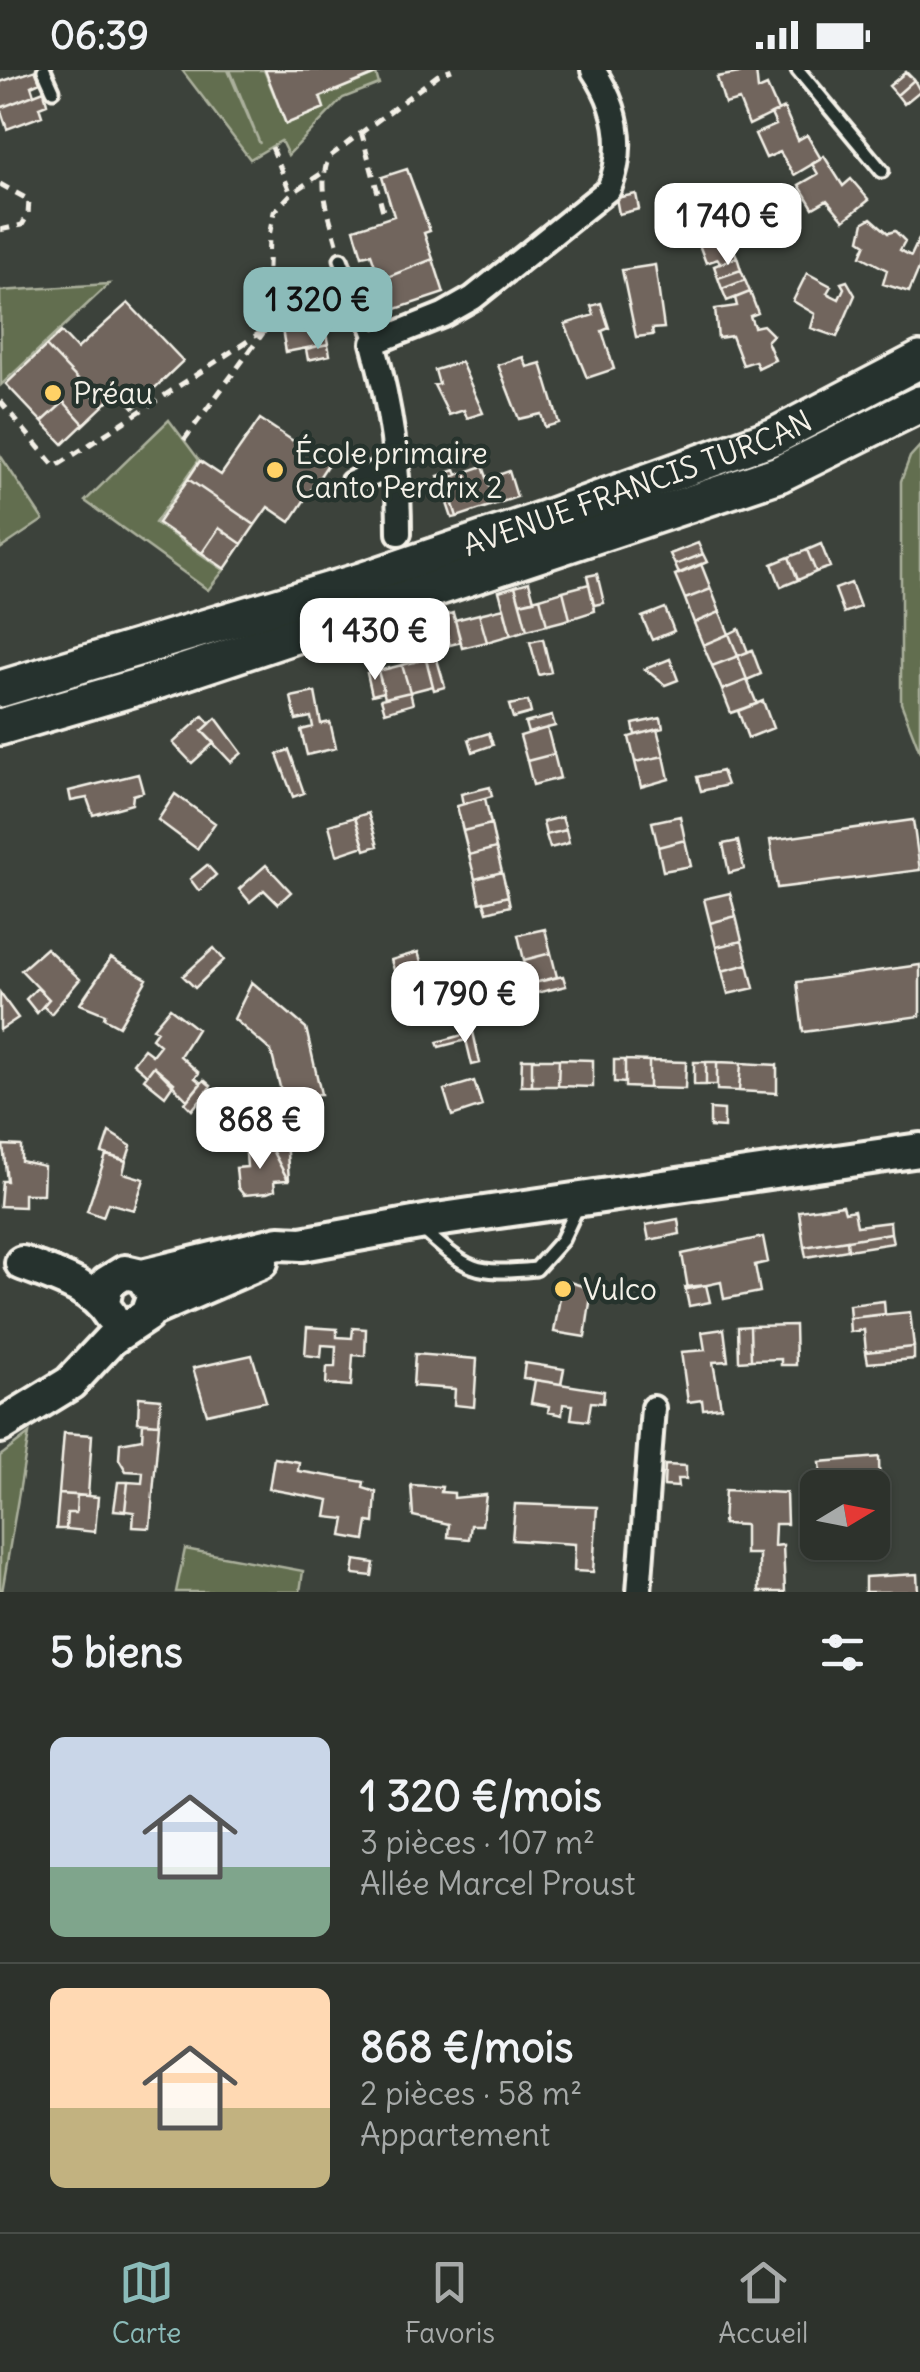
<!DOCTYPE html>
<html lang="fr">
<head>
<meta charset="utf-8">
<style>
  body { margin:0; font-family:Delius,sans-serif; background:#353a34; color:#f1f3f6; height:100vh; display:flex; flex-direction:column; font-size:38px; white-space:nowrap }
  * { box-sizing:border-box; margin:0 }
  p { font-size:32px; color:#a7aaa9 }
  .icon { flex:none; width:55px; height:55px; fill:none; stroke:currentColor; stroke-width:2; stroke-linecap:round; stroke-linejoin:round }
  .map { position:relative; height:1522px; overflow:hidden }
  .side { display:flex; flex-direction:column; background:#2d322c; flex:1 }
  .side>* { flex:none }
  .needle { width:65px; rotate:80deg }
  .fabs { position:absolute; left:800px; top:1400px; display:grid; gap:20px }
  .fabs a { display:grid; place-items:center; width:90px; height:90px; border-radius:15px; background:#2d322c; box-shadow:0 2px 8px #0004,0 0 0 2px #484d48; font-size:50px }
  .price { position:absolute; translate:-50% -85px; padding:0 22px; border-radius:20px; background:#fff; color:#222; font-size:32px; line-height:65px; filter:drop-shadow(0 2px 5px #0008) }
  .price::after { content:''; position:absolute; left:50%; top:60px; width:30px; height:22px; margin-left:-15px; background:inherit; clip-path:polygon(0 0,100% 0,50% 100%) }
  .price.selected { background:#8bbbb9; color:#111 }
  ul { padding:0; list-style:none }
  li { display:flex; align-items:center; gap:30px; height:250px; padding:0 50px }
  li+li { border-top:2px solid #484d48 }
  li span { display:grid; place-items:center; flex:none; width:280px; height:200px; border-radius:15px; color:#555 }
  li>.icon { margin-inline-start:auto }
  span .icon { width:120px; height:120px; fill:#fffc; stroke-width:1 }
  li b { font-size:42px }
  h2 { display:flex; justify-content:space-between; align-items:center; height:120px; padding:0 50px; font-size:42px }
  .status { display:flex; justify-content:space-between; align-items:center; height:70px; padding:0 50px; background:#2d322c; direction:ltr }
  .status svg { height:28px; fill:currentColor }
  .tab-bar { display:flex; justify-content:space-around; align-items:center; height:140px; border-top:2px solid #484d48; background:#2d322c; font-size:28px; color:#a7aaa9 }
  .tab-bar a { display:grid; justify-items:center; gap:5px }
  .tab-bar .selected { color:#8bbbb9 }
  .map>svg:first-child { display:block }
  .green { fill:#626e50; stroke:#abb09c; stroke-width:2.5 }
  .building { fill:#71655d; stroke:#f4f1e8; stroke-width:2.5 }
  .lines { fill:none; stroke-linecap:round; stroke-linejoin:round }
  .service-casing { stroke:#f4f1e8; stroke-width:19 }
  .minor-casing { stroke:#f4f1e8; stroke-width:30 }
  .secondary-casing { stroke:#f4f1e8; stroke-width:40 }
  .primary-casing { stroke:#f4f1e8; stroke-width:42 }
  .path { stroke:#f4f1e8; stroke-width:5; stroke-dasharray:10 8; stroke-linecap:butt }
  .service { stroke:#26332d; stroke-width:11 }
  .minor { stroke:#26332d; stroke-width:22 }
  .secondary { stroke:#26332d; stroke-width:32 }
  .primary { stroke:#26332d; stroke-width:35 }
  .poi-dot { fill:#ffd166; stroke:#26332d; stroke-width:4 }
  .labels { text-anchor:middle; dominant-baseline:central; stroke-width:9; stroke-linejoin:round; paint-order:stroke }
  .poi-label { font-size:30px; fill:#f4f1e8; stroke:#26332d; text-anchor:start }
  .street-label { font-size:30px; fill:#f4f1e8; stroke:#26332d }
</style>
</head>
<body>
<div class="status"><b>06:39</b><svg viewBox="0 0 49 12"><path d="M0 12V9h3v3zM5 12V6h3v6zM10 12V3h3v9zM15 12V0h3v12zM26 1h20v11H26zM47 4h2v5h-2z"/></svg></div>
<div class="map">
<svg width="920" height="1522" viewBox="0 0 920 1522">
  <rect width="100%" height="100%" fill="#3c423b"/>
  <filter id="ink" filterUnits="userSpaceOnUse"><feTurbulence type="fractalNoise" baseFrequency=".01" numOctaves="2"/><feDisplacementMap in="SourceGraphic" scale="20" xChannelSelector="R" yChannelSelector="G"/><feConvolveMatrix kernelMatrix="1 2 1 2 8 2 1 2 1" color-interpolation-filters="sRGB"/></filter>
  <g filter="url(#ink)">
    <path class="green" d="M182,0H228L260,74L230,0H264L286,54L324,38L321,27L376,4L379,14L343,28L288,85L281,71L250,89Z
      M109,214L1,315L0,221Z
      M169,350L199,390L155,453L224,500L208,520L85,431Z
      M920,376V682L901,633V411L910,387Z
      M0,385L43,450L0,479Z
      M29,1364L2,1522H0V1386Z
      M185,1479L303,1501L300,1522H176Z"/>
    <path class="building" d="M36,0L40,12L31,16L34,25L0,38V12Z
      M265,0H383V1L320,27L324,38L286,54Z
      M756,0L758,20L767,16L778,41L749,55L739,30L725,34L717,7Z
      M906,2L914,10L897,25L889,16Z
      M914,10L920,21L904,34L897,25Z
      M44,21L47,34L39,37L42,46L7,59L0,38Z
      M784,38L798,70L807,65L821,89L794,105L780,82L766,88L755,64L776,55L771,44Z
      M824,86L843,116L851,109L869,130L844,150L827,130L813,138L799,115L818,104L812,94Z
      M407,99L430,161L424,163L433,189L380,210L371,184L362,186L354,159L394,146L382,107Z
      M706,121L708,128L718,125L723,140L712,144L717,156L724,153L735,164L729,168L737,187L720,194L718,189L706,193L695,164L681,167L676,139L696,136L693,125Z
      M636,124L639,139L619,144L616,128Z
      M871,148L888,163L895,161L905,171L900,180L911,186L920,167V196L909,222L883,214L887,200L861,186L866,174L860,170L864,152Z
      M737,187L741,200L718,208L714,196Z
      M433,189L444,223L390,241L380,210Z
      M655,195L664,258L652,259L653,265L636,267L622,200Z
      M741,200L745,210L722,219L718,208Z
      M807,203L831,216L827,223L839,229L844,218L841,213L847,211L855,225L837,267L811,258L815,244L793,231Z
      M745,210L750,222L727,231L722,219Z
      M337,221L344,250L324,253L328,274L286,282L280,248L299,244L296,229Z
      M750,222L758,243L750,246L754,257L763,255L773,265L767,271L775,290L758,298L755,291L743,295L732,266L718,268L715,239L737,236L735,228Z
      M128,233L183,291L134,338L118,321L103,336L46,276L61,262L77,279Z
      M601,233L609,258L602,261L614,299L587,308L565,254L594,245L591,236Z
      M328,274L330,285L308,290L306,279Z
      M46,276L103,336L84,354L64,332L42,352L6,314Z
      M523,287L527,297L541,293L559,353L545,357L541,344L519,349L498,295Z
      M461,292L483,343L467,348L464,340L449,345L434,315L439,314L435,300Z
      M64,332L84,354L63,374L42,352Z
      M260,349L328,394L290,452L268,437L255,455L188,409L200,391L221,405Z
      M483,396L496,434L457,447L445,409Z
      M455,400L457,405L445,409L457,447L452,448L438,406Z
      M509,401L517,427L496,434L487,409Z
      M188,409L255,455L242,474L219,458L202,483L158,453Z
      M219,458L242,474L225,499L202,483Z
      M698,473L703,484L675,495L670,484Z
      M821,474L830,497L816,502L807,480Z
      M807,480L816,502L798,510L789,487Z
      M703,484L707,492L679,504L675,495Z
      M789,487L798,510L781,517L772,494Z
      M701,494L711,519L685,529L675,505Z
      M597,504L604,533L594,535L587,506Z
      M529,512L534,530L520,533L515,516Z
      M851,513L860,537L844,543L835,519Z
      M589,514L595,541L570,549L563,521Z
      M515,516L527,560L511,565L499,521Z
      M711,519L720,542L694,553L685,529Z
      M563,521L570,549L547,555L540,528Z
      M540,528L547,555L527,560L520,533Z
      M504,538L511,565L487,572L479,544Z
      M665,538L674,561L652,570L642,547Z
      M720,542L729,564L703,575L694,553Z
      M453,543L461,572L450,575L442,546Z
      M479,544L487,572L462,578L455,550Z
      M739,559L748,582L738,586L729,564Z
      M729,564L738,586L712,596L703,575Z
      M543,569L551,602L539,605L530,572Z
      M752,580L761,604L747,610L738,586Z
      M436,586L445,617L434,620L426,589Z
      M738,586L747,610L722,620L712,596Z
      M426,589L433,616L410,622L402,595Z
      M670,589L678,610L665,615L645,599Z
      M402,595L410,622L385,628L378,601Z
      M378,601L384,622L372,625L367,603Z
      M747,610L757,634L731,643L722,620Z
      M315,622L321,654L330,652L336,678L307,685L301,660L313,657L311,647L296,650L291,627Z
      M410,622L413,634L385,642L381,629Z
      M528,631L531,643L513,648L509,635Z
      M763,631L773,658L748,668L738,641Z
      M203,646L210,654L202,661L214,673L192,693L173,673Z
      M552,646L555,656L528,663L525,653Z
      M216,648L242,683L231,692L202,661Z
      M661,648L663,658L635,665L633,654Z
      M547,658L554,684L527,691L520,666Z
      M657,659L664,686L635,692L629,667Z
      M489,663L493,675L473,682L469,669Z
      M289,680L304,723L293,727L277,684Z
      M554,684L560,708L533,715L527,691Z
      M664,686L669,709L641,717L635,692Z
      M722,701L727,715L701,721L697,707Z
      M138,704L143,722L133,725L132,734L93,745L87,728L71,731L69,721Z
      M490,717L492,726L463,734L461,724Z
      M175,724L215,753L197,779L158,750Z
      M485,728L491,754L463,761L457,736Z
      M368,743L378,776L365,780L355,747Z
      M680,746L685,770L658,777L652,752Z
      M355,747L364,776L337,785L329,755Z
      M562,747L566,760L546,765L543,752Z
      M913,750L920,800L777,818L770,770Z
      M491,754L496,778L469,785L463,761Z
      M566,760L569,773L550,778L546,765Z
      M685,770L691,796L663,801L658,777Z
      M738,771L744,799L729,803L723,774Z
      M496,778L502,802L475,809L469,785Z
      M207,795L216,805L199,821L190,809Z
      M266,795L291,822L278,834L264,820L250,832L239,819Z
      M502,802L508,826L480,833L475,809Z
      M730,823L736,846L710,853L704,829Z
      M508,826L510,836L487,842L484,832Z
      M736,846L742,871L716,877L710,853Z
      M545,859L551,883L524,890L518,865Z
      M742,871L748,894L722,901L716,877Z
      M46,878L80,909L51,944L43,936L49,929L21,900Z
      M214,878L224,890L195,918L183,906Z
      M418,882L427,910L400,919L391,890Z
      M551,883L557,907L530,914L524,890Z
      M111,888L147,909L119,956L104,948L105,944L80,934Z
      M748,894L754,918L728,924L722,901Z
      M920,895V946L803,962L797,912Z
      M563,906L566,916L532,924L530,914Z
      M252,912L306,958L321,1024L282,1025L271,981L234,949Z
      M37,918L49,929L37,943L26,929Z
      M0,923L18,948L0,960Z
      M170,938L197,959L180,986L199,1003L195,1008L201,1013L187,1030L154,996L147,1005L133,993L144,979L152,985L160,975L152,968L157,961L153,958Z
      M473,962L480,993L472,995L466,970L439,977L437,972Z
      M522,989H532V1016H521Z
      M532,989H559L558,1016H532Z
      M559,989L593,990V1017L558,1016Z
      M614,990H625V1013L614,1012Z
      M625,990L649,991V1018L625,1017Z
      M649,991L686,992L685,1019L649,1018Z
      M694,992H706V1015H694Z
      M706,992H717V1015H706Z
      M717,992L741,993L739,1021L717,1020Z
      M741,993L777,995V1023L739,1021Z
      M154,996L174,1013L165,1026L144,1009Z
      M204,1010L211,1016L192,1040L185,1033Z
      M474,1011L482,1036L452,1046L444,1020Z
      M710,1039L724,1040V1058L710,1057Z
      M109,1062L131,1076L126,1091L102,1083Z
      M286,1070L289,1110H288L267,1071Z
      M258,1071H267L288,1110L274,1111L275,1120L267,1123L244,1125L238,1118L236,1098L247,1097L246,1084L259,1083Z
      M3,1075L21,1076V1091L44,1096L43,1124H24V1137L0,1136L2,1111H7Z
      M106,1085L126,1091L123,1103L144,1109L134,1140L108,1133L103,1147L87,1141Z
      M843,1135L845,1142L854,1140L857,1156L890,1152L891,1163L804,1177L799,1141Z
      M678,1149L680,1164L649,1170L646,1155Z
      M891,1163L893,1173L848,1180L847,1170Z
      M763,1167L768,1192L755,1195L760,1222L724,1229L721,1212L688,1219L682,1184Z
      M847,1170L848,1180L806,1187L804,1177Z
      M563,1210L592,1219L585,1267L554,1262Z
      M706,1215L710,1232L689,1236L685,1217Z
      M884,1231L885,1244L850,1248L849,1235Z
      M910,1242L914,1277L866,1282L864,1260L850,1262L849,1248Z
      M795,1255L796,1295H781V1289L751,1290L750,1256Z
      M750,1256L751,1290L739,1291L738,1257Z
      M307,1257L337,1259V1267L352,1268L353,1258L366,1259L365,1286L353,1285L351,1316L326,1314L327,1297H335L336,1276L322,1275L321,1287L305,1285Z
      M724,1259L728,1291L713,1292L721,1337L703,1339L702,1330L688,1332L681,1282L705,1280L702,1262Z
      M914,1277V1289L868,1293L866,1282Z
      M415,1284L477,1289L474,1337L454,1335L455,1319L413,1316Z
      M252,1285L266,1331L207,1344L193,1298Z
      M525,1293L564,1299L561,1314L523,1308Z
      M535,1310L604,1321L603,1333L591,1332L588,1351L571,1349L573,1335L563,1334L562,1345L548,1342L549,1336L531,1333Z
      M139,1327L161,1329L159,1354L138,1352Z
      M143,1353L159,1354L150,1458L133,1457L134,1442L125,1441L128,1412L142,1413L143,1402L126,1401L119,1389L120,1373L142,1369Z
      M64,1363L92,1365L88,1426L59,1424Z
      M879,1387L880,1437L872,1438V1418H822L820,1392Z
      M274,1388L299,1392L298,1401L364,1412L363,1418L376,1422L374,1453L368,1452L365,1470L342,1466L345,1449L326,1447L329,1430L269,1419Z
      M665,1395L686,1396V1409H677L678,1417L664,1416Z
      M118,1412H128L125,1441L114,1440Z
      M411,1415L442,1417L441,1422L454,1423V1428L486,1425L482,1455H471L469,1469L448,1467L449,1454L413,1446Z
      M725,1420L786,1423L787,1454H775L774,1476L783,1475L785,1522H759V1484H745V1455L723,1454Z
      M59,1424L77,1425L76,1443H67L66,1459H56Z
      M77,1425L98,1427L95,1462L66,1459L67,1443H76Z
      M515,1434L597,1437L593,1502L574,1501L575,1474L512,1470Z
      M355,1490L374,1493L372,1506L353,1504Z
      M917,1504L918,1522H865V1507Z"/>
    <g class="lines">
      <g class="service-casing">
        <path id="service" d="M44,0L53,20
          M798,0L882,101
          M341,189L373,273
          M421,1158C468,1200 473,1205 536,1199L562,1170L578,1136"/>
      </g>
      <g class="minor-casing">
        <path id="minor" d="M352,413L399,393
          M399,463C399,396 391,338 373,273L443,245L473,228L609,119C626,77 618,37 593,0
          M639,1522L653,1338"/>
      </g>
      <g class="secondary-casing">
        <path id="secondary" d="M22,1193C55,1206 91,1215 110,1245
          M142,1206L279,1173L302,1174L436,1150L920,1080
          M151,1240L261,1192
          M0,1356L70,1313L111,1269L147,1245L154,1225L142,1206L125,1202L107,1213L103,1232"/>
      </g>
      <g class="primary-casing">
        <g id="primary">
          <path id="s1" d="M0,619L361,511L544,449L775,366L920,290"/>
          <path d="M0,657L151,613L779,404L920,334"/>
        </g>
      </g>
      <path class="path" d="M361,61L383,141
        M272,77L291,124
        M0,114L29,130L28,145L22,155L0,160
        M337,173C329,144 317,116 329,87L438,5L452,0
        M0,331L55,397L266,259
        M184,370L266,259L269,166L274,142L291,124L322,103
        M344,592L346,577"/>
      <use href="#service" class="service"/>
      <use href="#minor" class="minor"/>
      <use href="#secondary" class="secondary"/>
      <use href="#primary" class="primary"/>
    </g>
  </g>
  <g class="poi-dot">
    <circle cx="53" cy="323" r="10"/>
    <circle cx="275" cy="400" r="10"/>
    <circle cx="563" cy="1219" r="10"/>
  </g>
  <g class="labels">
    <g class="poi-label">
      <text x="73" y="323">Préau</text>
      <text x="295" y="383">École primaire<tspan x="295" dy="34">Canto Perdrix 2</tspan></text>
      <text x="583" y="1219">Vulco</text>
    </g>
    <g class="street-label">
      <text stroke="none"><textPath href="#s1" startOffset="670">AVENUE FRANCIS TURCAN</textPath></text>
    </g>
  </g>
</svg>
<div class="fabs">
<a><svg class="needle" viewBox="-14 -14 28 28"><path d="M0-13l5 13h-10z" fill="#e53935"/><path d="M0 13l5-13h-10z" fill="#a7aaa9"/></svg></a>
</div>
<b class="price" style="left:728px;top:198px">1 740 €</b>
<b class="price selected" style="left:318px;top:282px">1 320 €</b>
<b class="price" style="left:375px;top:613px">1 430 €</b>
<b class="price" style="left:465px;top:976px">1 790 €</b>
<b class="price" style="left:260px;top:1102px">868 €</b>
</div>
<section class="side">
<h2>5 biens<svg class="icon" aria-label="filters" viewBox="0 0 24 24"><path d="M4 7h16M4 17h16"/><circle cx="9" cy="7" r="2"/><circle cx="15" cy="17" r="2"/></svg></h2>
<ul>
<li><span style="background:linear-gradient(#c9d6e8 65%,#7fa58c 0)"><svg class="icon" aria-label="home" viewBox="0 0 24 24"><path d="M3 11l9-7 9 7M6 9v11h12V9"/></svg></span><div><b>1 320 €/mois</b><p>3 pièces · 107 m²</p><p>Allée Marcel Proust</p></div></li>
<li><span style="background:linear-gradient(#ffd9b3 60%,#c2b280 0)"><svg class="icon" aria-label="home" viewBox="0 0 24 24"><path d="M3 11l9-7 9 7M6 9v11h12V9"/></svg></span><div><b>868 €/mois</b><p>2 pièces · 58 m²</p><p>Appartement</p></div></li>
</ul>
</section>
<nav class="tab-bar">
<a class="selected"><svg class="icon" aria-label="map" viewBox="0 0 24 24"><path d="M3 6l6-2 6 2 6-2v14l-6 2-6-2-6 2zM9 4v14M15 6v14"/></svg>Carte</a>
<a><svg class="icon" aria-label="saved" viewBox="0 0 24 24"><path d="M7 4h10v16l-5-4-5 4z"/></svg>Favoris</a>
<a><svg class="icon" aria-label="home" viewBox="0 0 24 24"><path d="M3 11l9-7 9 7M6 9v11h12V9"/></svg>Accueil</a>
</nav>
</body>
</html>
